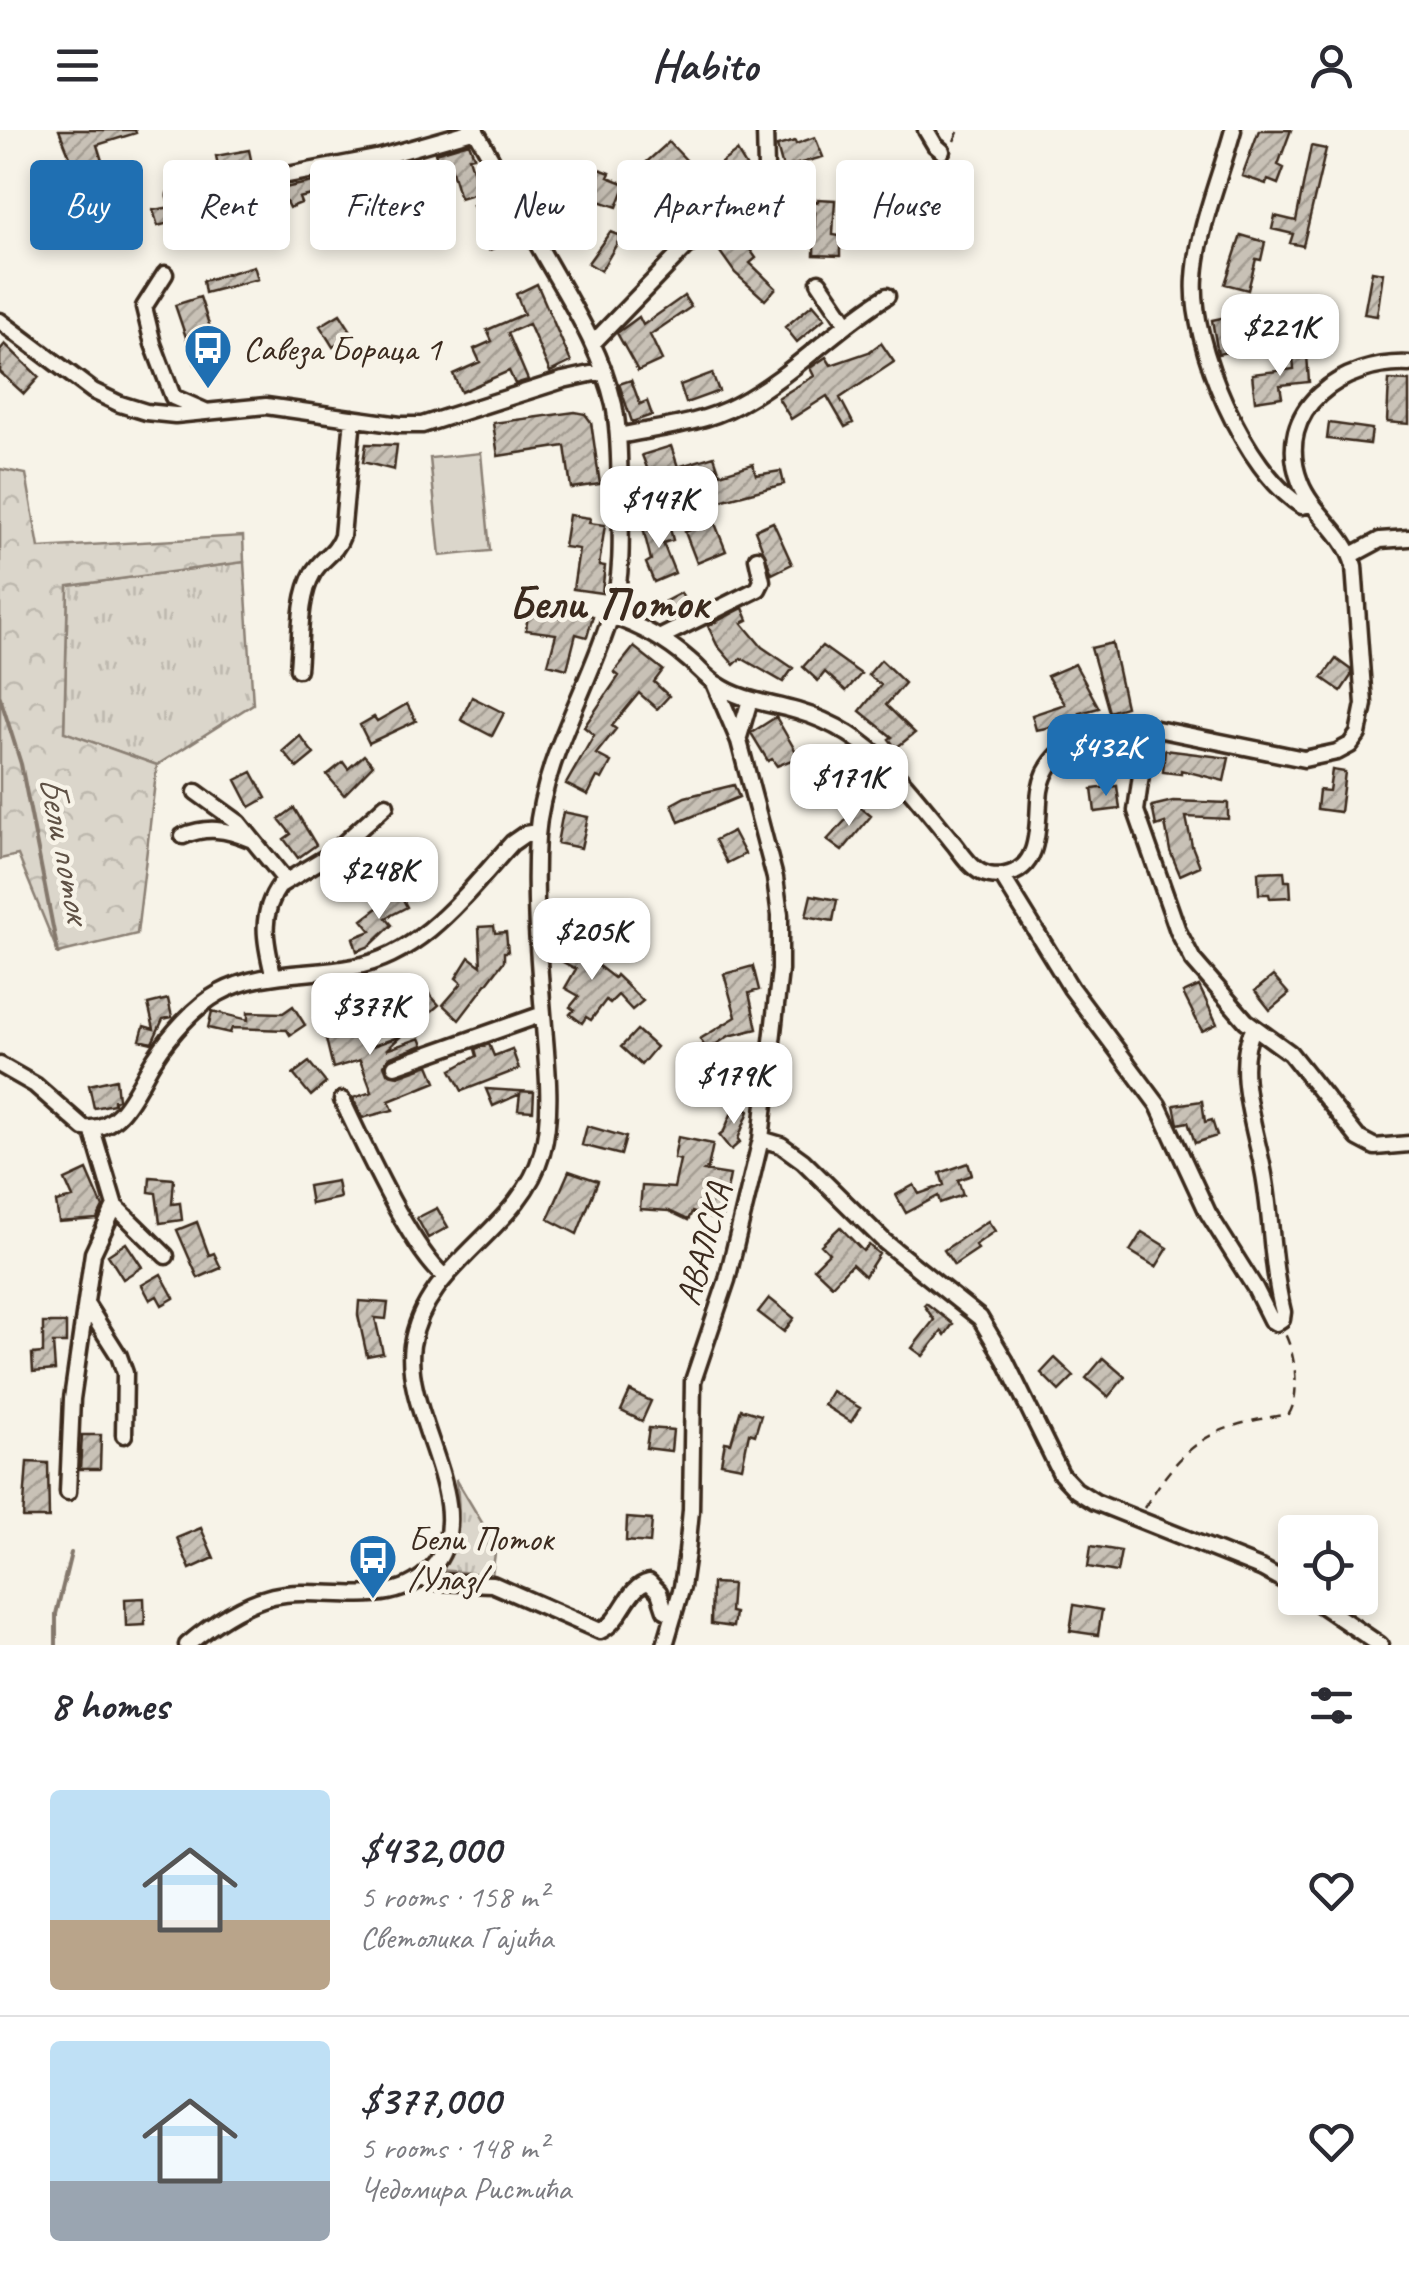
<!DOCTYPE html>
<html lang="en">
<head>
<meta charset="utf-8">
<style>
  body { margin:0; font-family:Caveat,sans-serif; background:#f2f2f3; color:#2b2b33; height:100vh; display:flex; flex-direction:column; font-size:38px; white-space:nowrap }
  * { box-sizing:border-box; margin:0 }
  p { font-size:32px; color:#7c7c81 }
  .icon { flex:none; width:55px; height:55px; fill:none; stroke:currentColor; stroke-width:2; stroke-linecap:round; stroke-linejoin:round }
  .map { position:relative; height:1515px; overflow:hidden }
  .details { display:flex; flex-direction:column; background:#fff; flex:1 }
  .details>* { flex:none }
  .banner { position:absolute; left:30px; top:30px; width:1350px; height:90px; display:flex; gap:20px }
  .buttons { position:absolute; left:1278px; top:1385px; display:grid; gap:20px }
  .buttons a { display:grid; place-items:center; width:100px; height:100px; border-radius:10px; background:#fff; box-shadow:0 5px 15px #0003; font-size:50px }
  .price { position:absolute; translate:-50% -85px; padding:0 22px; border-radius:20px; background:#fff; color:#222; font-size:32px; line-height:65px; filter:drop-shadow(0 2px 5px #0008) }
  .price::after { content:''; position:absolute; left:50%; top:60px; width:30px; height:22px; margin-left:-15px; background:inherit; clip-path:polygon(0 0,100% 0,50% 100%) }
  .price.selected { background:#1f6fb2; color:#fff }
  ul { padding:0; list-style:none }
  li { display:flex; align-items:center; gap:30px; height:250px; padding:0 50px }
  li+li { border-top:2px solid #e1e1e2 }
  li span { display:grid; place-items:center; flex:none; width:280px; height:200px; border-radius:10px; color:#555 }
  li>.icon { margin-inline-start:auto }
  span .icon { width:120px; height:120px; fill:#fffc; stroke-width:1 }
  li b { font-size:42px }
  h2 { display:flex; justify-content:space-between; align-items:center; height:120px; padding:0 50px; font-size:42px }
  .tag { padding:0 35px; border-radius:10px; background:#fff; box-shadow:0 5px 15px #0003; font-size:35px; line-height:90px }
  .tag.selected { background:#1f6fb2; color:#fff }
  header { display:flex; justify-content:space-between; align-items:center; height:130px; padding:0 50px; background:#fff; font-size:45px; font-weight:700 }
  .map>svg:first-child { display:block }
  .grass { fill:url(#grass-tufts); stroke:#8b8074; stroke-width:2.5 }
  .forest { fill:url(#forest-crowns); stroke:#8b8074; stroke-width:2.5 }
  .pitch { fill:#dbd6cb; stroke:#8b8074; stroke-width:2.5 }
  .lines { fill:none; stroke-linecap:round; stroke-linejoin:round }
  .stream { stroke:#84786c; stroke-width:4 }
  .building { fill:url(#building-hatch); stroke:#3b2a1e; stroke-width:2.5 }
  .minor-casing { stroke:#3b2a1e; stroke-width:21 }
  .path { stroke:#3b2a1e; stroke-width:2.5; stroke-dasharray:10 8; stroke-linecap:butt }
  .minor { stroke:#f7f3e8; stroke-width:14 }
  .labels { text-anchor:middle; dominant-baseline:central; stroke-width:9; stroke-linejoin:round; paint-order:stroke }
  .poi-label { font-size:35px; fill:#3b2a1e; stroke:#f7f3e8; text-anchor:start }
  .street-label { font-size:35px; fill:#3b2a1e; stroke:#f7f3e8 }
  .water-label { font-size:38px; font-style:italic; fill:#5f5145; stroke:#f7f3e8 }
  .district-label { font-size:45px; font-weight:bold; fill:#3b2a1e; stroke:#f7f3e8 }
</style>
</head>
<body>
<header><svg class="icon" aria-label="menu" viewBox="0 0 24 24"><path d="M4 6h16M4 12h16M4 18h16"/></svg>Habito<svg class="icon" aria-label="person" viewBox="0 0 24 24"><circle cx="12" cy="8" r="4"/><path d="M4 21q1-7 8-7t8 7"/></svg></header>
<div class="map">
<svg width="1409" height="1515" viewBox="0 0 1409 1515">
  <defs>
    <pattern id="grass-tufts" width="24" height="20" patternUnits="userSpaceOnUse" patternTransform="scale(2.5)"><rect width="24" height="20" fill="#dbd6cb"/><path d="M3 7l-1-3M5 7V3M7 7l1-3M15 17l-1-3M17 17v-4M19 17l1-3" fill="none" stroke="#bdb8ae"/></pattern>
    <pattern id="forest-crowns" width="20" height="18" patternUnits="userSpaceOnUse" patternTransform="scale(2.5)"><rect width="20" height="18" fill="#dbd6cb"/><path d="M2 6a3 3 0 1 1 6 0M12 15a3 3 0 1 1 6 0" fill="none" stroke="#bdb8ae"/></pattern>
    <pattern id="building-hatch" width="6" height="6" patternUnits="userSpaceOnUse" patternTransform="scale(2.5)"><rect width="6" height="6" fill="#c8c1b6"/><path d="M-1 1l2-2M0 6l6-6M5 7l2-2" fill="none" stroke="#a49d93"/></pattern>
  </defs>
  <rect width="100%" height="100%" fill="#f7f3e8"/>
  <filter id="ink" filterUnits="userSpaceOnUse"><feTurbulence type="fractalNoise" baseFrequency=".01" numOctaves="2"/><feDisplacementMap in="SourceGraphic" scale="20" xChannelSelector="R" yChannelSelector="G"/><feConvolveMatrix kernelMatrix="1 2 1 2 8 2 1 2 1" color-interpolation-filters="sRGB"/></filter>
  <g filter="url(#ink)">
    <path class="grass" d="M244,432L253,574L157,635L64,602L68,456Z
      M456,1349L496,1416L492,1445L440,1440C461,1411 461,1384 456,1349Z"/>
    <path class="forest" d="M0,339L26,344L39,418L243,406L244,432L68,456L64,602L157,635L137,804L58,823L18,725L0,729Z"/>
    <path class="pitch" d="M481,323L490,421L440,426L430,328Z"/>
    <g class="lines">
      <path class="stream" d="M0,567L21,634L58,823
        M56,1515V1484L71,1423"/>
    </g>
    <path class="building" d="M59,0H135L136,3L97,15L103,34L76,42Z
      M1259,0H1291L1278,35L1284,38L1278,54L1268,50L1266,54L1242,46Z
      M815,7L823,27L783,38L777,16L795,11L796,14Z
      M669,12L689,33L664,56H660L641,37Z
      M469,13L474,26L469,27L480,62L460,68L450,34L440,37L435,23Z
      M1311,16L1326,19L1303,116L1290,113L1293,104L1272,99L1275,86L1296,91Z
      M249,20L253,39L220,45L216,26Z
      M737,21L749,41L723,57L724,59L699,78L702,81L687,92L671,70Z
      M578,31L610,43L608,47L626,54L617,77L590,68L592,62L569,54Z
      M331,48L333,60L299,68L301,73L289,78L280,59Z
      M788,66L818,72V69L835,70L833,105L840,106V126L814,125L815,84L787,118L769,104L784,85Z
      M493,68L503,96L508,94L514,110L489,120L473,75Z
      M191,74L196,98L178,102L176,91L158,96L153,80Z
      M610,102L618,105L619,110L601,141L588,133Z
      M739,104L756,128L750,133L776,158L765,170L735,143L718,119Z
      M1241,105L1265,112L1261,130L1256,129L1248,160L1225,154Z
      M254,136L258,149L205,163L203,151Z
      M1372,141L1383,143L1377,186L1364,184Z
      M537,154L571,232L550,242L529,194L508,203L528,250L515,254L509,241L461,262L453,244L480,232L474,219L492,211L487,200L524,184L516,164Z
      M684,166L691,177L650,205L662,230L638,241L617,203L639,187L643,195Z
      M200,167L219,225L195,234L175,175Z
      M813,174L825,188L797,212L785,197Z
      M340,184L353,204L333,217L320,196Z
      M1231,186L1237,220L1218,224L1212,190Z
      M881,213L894,232L840,268L853,293L845,297L827,266L791,289L778,268L814,246L810,238L826,227L831,235L869,222Z
      M5,214L39,247L24,264L0,242V220Z
      M1307,225L1309,252L1280,255L1282,267L1255,271L1252,244L1294,239L1293,226Z
      M712,243L719,261L686,273L680,255Z
      M631,250L640,274L647,271L652,285L632,292L619,254Z
      M1389,250L1409,251V294L1387,292Z
      M575,282L585,284L591,292L600,354L571,358L565,316L498,326L493,293Z
      M1329,293L1372,299L1370,314L1327,309Z
      M366,314L397,315L394,340L363,332Z
      M671,316L678,337L714,326L720,344L753,334L756,345L781,341L784,354L705,375L702,364L662,377L642,325Z
      M569,385L590,388L589,393L605,395L599,435L605,436L602,463L573,459L579,419L564,417Z
      M668,391L673,410L663,413L675,443L654,452L646,433L651,430L643,398Z
      M714,391L726,421L697,433L685,402Z
      M773,392L792,434L772,444L755,400Z
      M681,463L690,481L667,492L658,475Z
      M563,477L593,486L587,507L576,504L567,539L548,534L556,504L526,500L528,483L560,487Z
      M743,478L748,490L742,493L762,517L793,538L783,552L741,528L734,535L717,515L708,496Z
      M1112,513L1126,577L1109,582L1091,518Z
      M822,516L861,544L846,561L825,542L818,551L803,537Z
      M634,517L663,540L654,552L669,566L657,579L639,563L612,596L616,599L596,624L611,632L602,649L597,647L588,665L566,654L594,605L584,597L619,546L614,542Z
      M1336,529L1351,540V546L1341,561L1322,548Z
      M881,530L905,553L886,575L915,603L896,618L889,609L892,607L860,581L881,555L868,545Z
      M1075,534L1099,578L1080,583L1082,591L1036,600L1032,585L1065,574L1047,546Z
      M472,567L504,583L492,606L461,590Z
      M407,574L416,591L369,613L360,595L374,587L377,591Z
      M776,587L799,627L777,636L772,629L768,631L751,603Z
      M300,606L314,624L297,638L283,621Z
      M1165,620L1229,628L1224,651L1181,640V644L1163,642Z
      M364,625L373,635L344,665L327,645L343,632L348,639Z
      M1332,640L1345,642L1340,682L1317,679L1319,660L1329,661Z
      M252,642L266,668L250,677L236,650Z
      M734,655L739,667L679,692L672,674L685,667Z
      M1117,656L1120,679L1095,682L1092,659Z
      M1173,671L1228,673V689L1186,687L1192,716L1200,736L1180,745L1170,721L1165,693L1156,696L1152,676Z
      M859,676L871,686L842,721L827,710Z
      M294,678L316,715L298,728L284,709L291,704L279,689Z
      M563,682L588,687L581,718L557,713Z
      M733,701L745,724L727,733L715,710Z
      M1284,741L1285,751H1290L1291,767L1270,768L1269,764H1259L1258,742Z
      M399,762L407,777L386,788L392,795L370,816L357,821L353,808L371,801L362,790Z
      M811,765L837,770L833,791L806,786Z
      M494,796L495,803L506,802L508,822H504V831L459,890L443,875L462,853L456,848L469,827L481,836L479,797Z
      M570,805L589,816L592,821L588,828L614,848L616,845L643,871L632,880L618,865L610,873L606,870L591,890L586,887L582,893L570,884L574,880L570,877L579,866L565,858L576,839L563,832L566,827L559,824Z
      M753,836L759,860L749,863L757,899L729,906L707,920L700,909L736,887L724,844Z
      M1273,846L1289,864L1270,880L1255,861Z
      M416,849L439,875L418,893L403,875L407,872L399,863Z
      M1199,856L1217,894L1202,901L1183,863Z
      M168,869L172,887L163,889L152,913L140,910L144,896L154,899L148,874Z
      M367,872L373,891L366,894L373,916L401,906L386,920L420,908L423,915L388,928L384,935L387,943L398,946L429,935L436,952L389,971L393,980L362,988L353,968L372,962L360,930L333,938L319,880L339,876V881Z
      M293,876L305,895L290,905L287,900L232,898L230,903L208,898L212,881L248,890V882L283,883Z
      M637,900L656,917L641,935L621,917Z
      M489,914L494,926L512,919L519,939L462,961L451,940L477,926L475,919Z
      M309,932L326,953L311,966L293,944Z
      M116,949L118,969L114,970V974L94,978L89,955Z
      M486,959L534,962L533,981L518,980L520,964L493,976Z
      M1202,971L1205,992L1212,990L1217,1006L1195,1013L1188,992L1178,994L1174,975Z
      M735,975L749,981L738,1009L740,1012L731,1020L719,1005L724,1001Z
      M587,996L626,1007L621,1025L582,1015Z
      M678,1007L713,1014L708,1038L704,1041L730,1045L721,1092L692,1082L688,1090L669,1081L640,1079L642,1056L674,1058L680,1030L674,1028Z
      M968,1033L972,1045L958,1050L963,1065L940,1073L938,1066L906,1083L896,1065L914,1055L919,1064L944,1055L940,1043Z
      M87,1040L103,1077L97,1089L59,1092L56,1072L73,1068L65,1050Z
      M569,1041L598,1051L577,1104L548,1089Z
      M150,1047L174,1049L172,1074L180,1073L182,1090L160,1093L156,1063L149,1062Z
      M337,1051L340,1068L311,1074L308,1056Z
      M437,1078L448,1097L428,1108L417,1088Z
      M988,1091L995,1101L975,1115L978,1119L954,1135L944,1120Z
      M197,1092L209,1125L214,1123L221,1138L198,1148L177,1100Z
      M840,1097L863,1121L869,1115L879,1124L865,1146L852,1134L832,1155L814,1138L829,1123L821,1115Z
      M1142,1102L1168,1118L1156,1137L1130,1121Z
      M126,1113L142,1137L123,1149L108,1125Z
      M161,1144L174,1168L162,1175L157,1166L150,1170L142,1155Z
      M769,1168L794,1188L784,1202L758,1182Z
      M359,1171L388,1173L386,1189L375,1188L383,1223L367,1226L358,1185Z
      M926,1173L953,1194L945,1205L942,1201L923,1226L912,1218L934,1190L924,1175Z
      M43,1193H66V1213H53L55,1240L33,1242L32,1224L43,1223Z
      M1055,1228L1074,1246L1059,1261L1041,1243Z
      M1103,1228L1125,1247L1108,1267L1086,1248Z
      M630,1261L651,1271L642,1291L621,1281Z
      M832,1261L860,1278L851,1292L824,1275Z
      M741,1279L761,1285L755,1305L749,1303L742,1337L721,1333L725,1312L731,1313Z
      M649,1298L673,1300L671,1321L646,1318Z
      M82,1305H101L100,1339H80Z
      M27,1332L48,1333L49,1388H23Z
      M627,1388L652,1390L650,1413L626,1411Z
      M201,1398L214,1428L190,1439L177,1408Z
      M1091,1416L1121,1421L1117,1442L1088,1437Z
      M712,1453L732,1454L730,1482L735,1483L733,1497L711,1494Z
      M144,1468L145,1495L126,1496L125,1469Z
      M1074,1475L1102,1480L1098,1505L1070,1501Z"/>
    <g class="lines">
      <g class="minor-casing">
        <path id="minor" d="M926,0L935,15L942,21
          M1233,0C1220,48 1198,98 1195,148C1190,214 1245,342 1302,376L1312,374
          M176,66L377,28L476,0
          M165,144L144,177L153,214L173,267L205,281
          M819,152L846,192
          M0,191L93,261L120,274L146,282L175,285L266,276L400,295H422L563,250L604,241
          M593,213L686,117L756,62L766,39L765,0
          M618,306C657,298 702,294 737,275C792,246 835,198 887,166
          M1352,425L1380,410L1409,408
          M611,486C641,496 665,509 689,530C699,538 707,549 718,555C742,571 770,573 797,581C835,592 866,612 892,640C913,662 932,687 951,710C959,719 966,732 976,739C983,745 995,747 1005,745C1044,738 1036,689 1040,661C1048,612 1103,594 1147,597L1304,629L1337,622L1350,615L1358,604L1364,574L1354,436C1346,403 1312,384 1300,352C1272,278 1344,231 1409,234
          M661,507L758,459L762,451L757,428
          M298,539C301,510 298,469 313,443C321,428 336,424 342,406L353,288
          M1131,596L1144,623L1136,681L1178,801L1193,830L1246,891L1290,923L1358,1008L1375,1017L1409,1014
          M739,607L750,570
          M196,662L239,693L286,751
          M183,706C207,696 226,699 250,709
          M1002,746L1071,858L1158,975L1208,1083L1255,1158L1271,1190L1276,1193L1282,1189L1283,1182C1272,1139 1272,1095 1265,1051C1259,1008 1231,939 1254,898
          M273,844C265,811 259,784 280,755L333,723L386,675
          M0,935L35,955L84,998C123,1003 138,953 155,928C170,905 195,876 219,863C261,840 307,846 353,837C423,825 467,762 512,713L525,704L537,702
          M395,936L543,884
          M342,970C363,1013 411,1120 445,1147
          M761,1009L781,1015L803,1031L885,1112L980,1188L1005,1230L1061,1344L1076,1360L1095,1372L1263,1439L1295,1457
          M115,1076L166,1126
          M86,1174L119,1226L125,1243L124,1305
          M68,1362L72,1269L93,1123L115,1076L92,999
          M421,1448L437,1452L492,1454L600,1501C623,1491 626,1457 649,1452L659,1462L665,1480L674,1485
          M1311,1468L1380,1515
          M187,1515C212,1494 241,1474 273,1466C326,1454 397,1485 436,1433C479,1374 402,1284 412,1215C425,1132 520,1101 542,1023C553,983 547,936 544,896C539,833 533,768 537,706C543,628 590,556 612,482C623,445 621,404 620,365C619,336 620,304 614,275C601,218 569,170 541,120C518,80 498,39 475,0
          M665,1515L682,1457L687,1422L691,1380L693,1251L727,1150L761,1009L780,840V785L775,748L739,611L715,555"/>
      </g>
      <path class="path" d="M954,11L959,0
        M1144,1378C1186,1311 1210,1296 1289,1284C1301,1265 1295,1222 1284,1202"/>
      <use href="#minor" class="minor"/>
    </g>
  </g>
  <defs>
    <g id="bus-pin" transform="scale(2.5)"><path d="M0 17L-7.5 6A9.5 9.5 0 1 1 7.5 6Z" fill="#1f6fb2" stroke="#f7f3e8"/><path d="M-5-6H5V4H4V6H2V4H-2V6H-4V4H-5ZM-3.5-4V0h7V-4ZM-3.5 1.2v1.5H-2V1.2ZM2 1.2v1.5H3.5V1.2Z" fill="#fff"/></g>
  </defs>
  <g fill-rule="evenodd">
    <use href="#bus-pin" x="208" y="218"/>
    <use href="#bus-pin" x="373" y="1428"/>
  </g>
  <g class="labels">
    <g class="poi-label">
      <text x="243" y="218">Савеза Бораца 1</text>
      <text x="408" y="1408">Бели Поток<tspan x="408" dy="40">/Улаз/</tspan></text>
    </g>
    <g class="street-label">
      <text transform="translate(703 1114) rotate(-75)">АВАЛСКА</text>
    </g>
    <g class="water-label">
      <text transform="translate(65 718) rotate(79)">Бели поток</text>
    </g>
    <g class="district-label">
      <text x="609" y="473">Бели Поток</text>
    </g>
  </g>
</svg>
<div class="buttons">
<a><svg class="icon" aria-label="locate" viewBox="0 0 24 24"><circle cx="12" cy="12" r="6"/><path d="M12 2v4M12 18v4M2 12h4M18 12h4"/></svg></a>
</div>
<b class="price" style="left:1280px;top:249px">$221K</b>
<b class="price" style="left:659px;top:421px">$147K</b>
<b class="price selected" style="left:1106px;top:669px">$432K</b>
<b class="price" style="left:849px;top:699px">$171K</b>
<b class="price" style="left:379px;top:792px">$248K</b>
<b class="price" style="left:592px;top:853px">$205K</b>
<b class="price" style="left:370px;top:928px">$377K</b>
<b class="price" style="left:734px;top:997px">$179K</b>
<div class="banner">
<a class="tag selected">Buy</a>
<a class="tag">Rent</a>
<a class="tag">Filters</a>
<a class="tag">New</a>
<a class="tag">Apartment</a>
<a class="tag">House</a>
</div>
</div>
<section class="details">
<h2>8 homes<svg class="icon" aria-label="filters" viewBox="0 0 24 24"><path d="M4 7h16M4 17h16"/><circle cx="9" cy="7" r="2"/><circle cx="15" cy="17" r="2"/></svg></h2>
<ul>
<li><span style="background:linear-gradient(#bfe0f5 65%,#b9a48a 0)"><svg class="icon" aria-label="home" viewBox="0 0 24 24"><path d="M3 11l9-7 9 7M6 9v11h12V9"/></svg></span><div><b>$432,000</b><p>5 rooms · 158 m²</p><p>Светолика Гајића</p></div><svg class="icon" aria-label="heart" viewBox="0 0 24 24"><path d="M12 20l-8-8c-3-5 5-10 8-4 3-6 11-1 8 4z"/></svg></li>
<li><span style="background:linear-gradient(#bfe0f5 70%,#9aa5b1 0)"><svg class="icon" aria-label="home" viewBox="0 0 24 24"><path d="M3 11l9-7 9 7M6 9v11h12V9"/></svg></span><div><b>$377,000</b><p>5 rooms · 148 m²</p><p>Чедомира Ристића</p></div><svg class="icon" aria-label="heart" viewBox="0 0 24 24"><path d="M12 20l-8-8c-3-5 5-10 8-4 3-6 11-1 8 4z"/></svg></li>
</ul>
</section>
</body>
</html>
